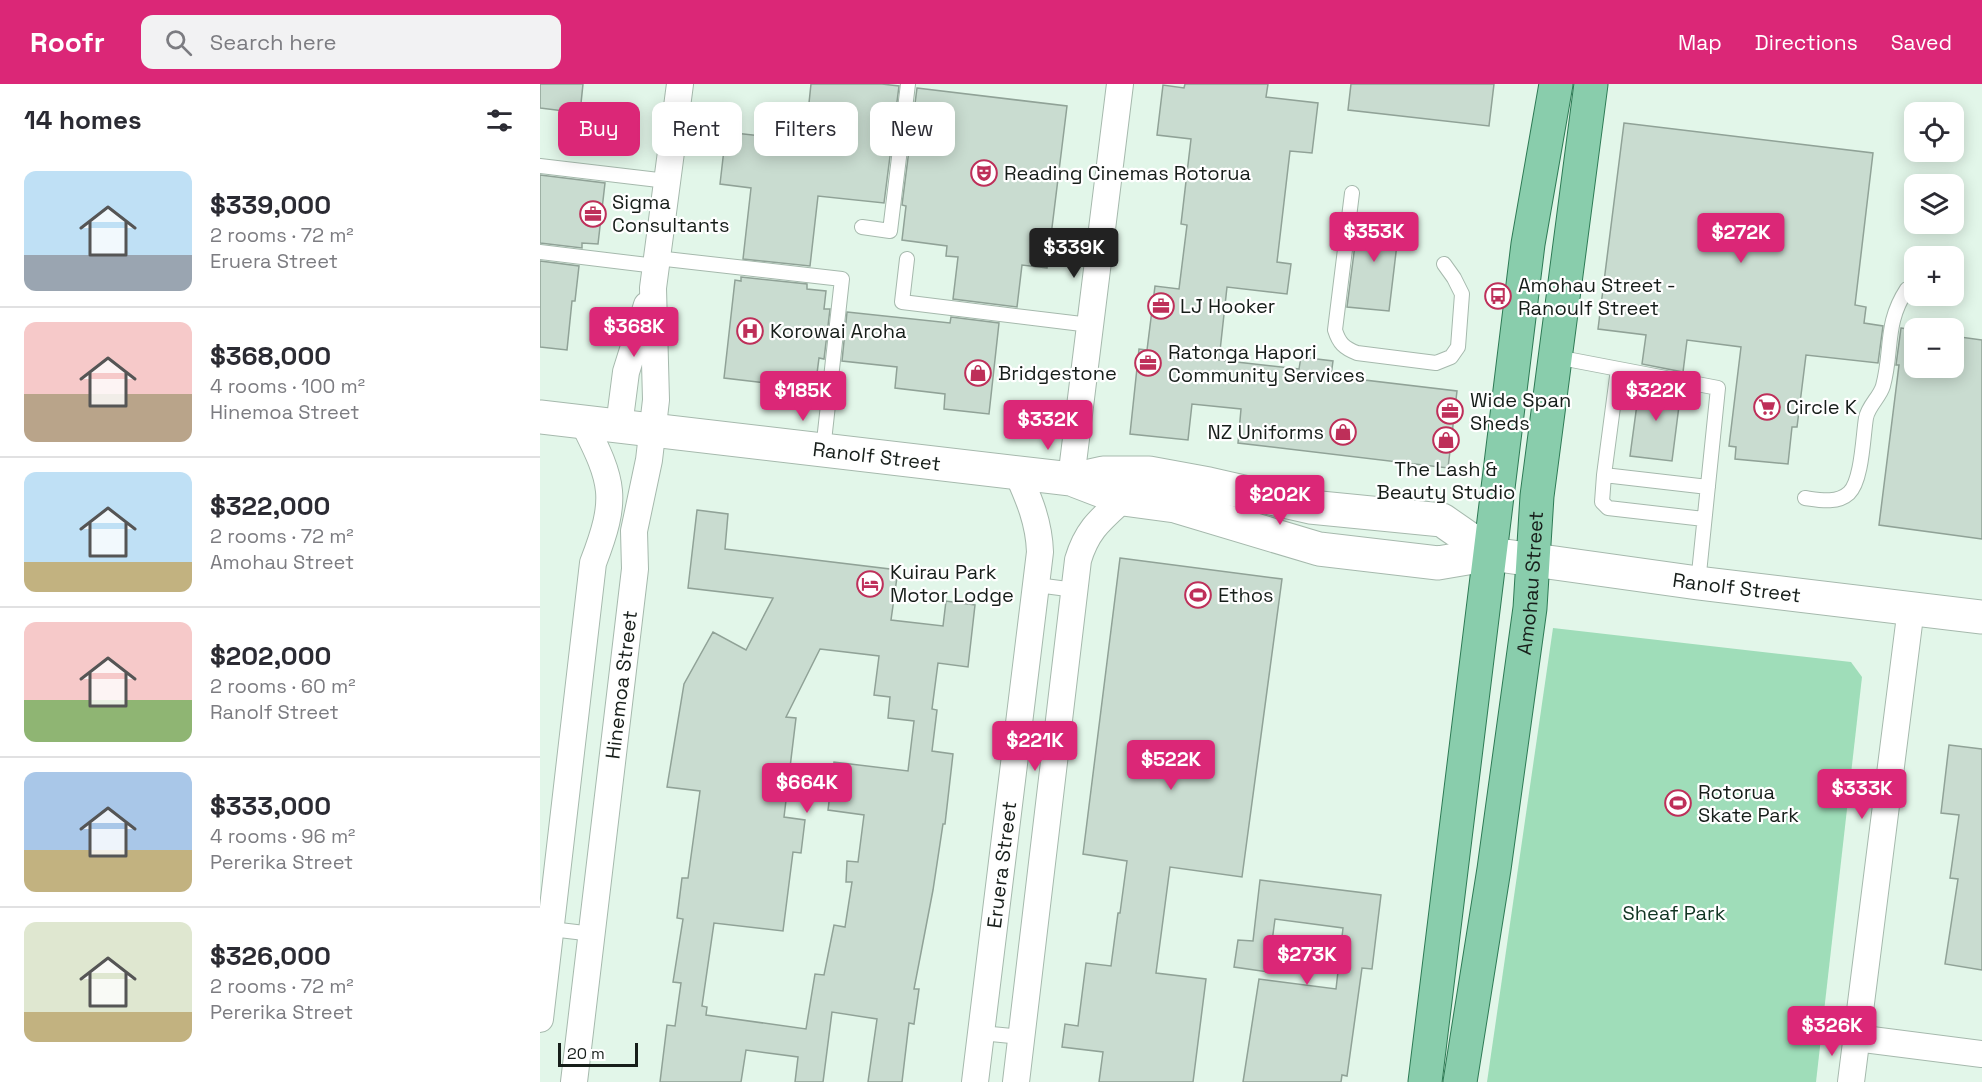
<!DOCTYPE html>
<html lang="en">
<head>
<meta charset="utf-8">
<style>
  body { margin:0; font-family:"Space Grotesk",sans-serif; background:#f2f2f3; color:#2b2b33; height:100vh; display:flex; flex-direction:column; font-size:22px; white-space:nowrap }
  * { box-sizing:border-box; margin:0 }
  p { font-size:20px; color:#7c7c81 }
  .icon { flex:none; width:33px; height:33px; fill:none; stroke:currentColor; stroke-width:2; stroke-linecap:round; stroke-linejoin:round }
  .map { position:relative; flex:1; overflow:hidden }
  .panel { display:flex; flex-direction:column; background:#fff; width:540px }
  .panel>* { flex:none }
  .banner { position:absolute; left:18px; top:18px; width:570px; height:54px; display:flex; gap:12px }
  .buttons { position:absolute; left:1364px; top:18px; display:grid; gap:12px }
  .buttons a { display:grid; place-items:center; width:60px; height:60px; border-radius:12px; background:#fff; box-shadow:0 3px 15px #0003; font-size:30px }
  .scale { position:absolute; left:18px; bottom:15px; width:80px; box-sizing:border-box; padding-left:6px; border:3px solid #171e1a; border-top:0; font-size:16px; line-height:21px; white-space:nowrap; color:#171e1a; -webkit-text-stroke:4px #fff; paint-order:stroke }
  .price { position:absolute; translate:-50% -51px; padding:0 14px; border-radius:6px; background:#db2777; color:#fff; font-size:20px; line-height:39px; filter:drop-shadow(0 2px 3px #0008) }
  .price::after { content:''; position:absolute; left:50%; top:36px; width:18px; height:14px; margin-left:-9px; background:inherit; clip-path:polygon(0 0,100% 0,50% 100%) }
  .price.selected { background:#222; color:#fff }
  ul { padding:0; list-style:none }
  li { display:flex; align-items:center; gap:18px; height:150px; padding:0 24px }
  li+li { border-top:2px solid #e1e1e2 }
  li span { display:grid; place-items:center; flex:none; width:168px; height:120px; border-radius:12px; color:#555 }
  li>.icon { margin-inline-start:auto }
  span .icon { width:72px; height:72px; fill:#fffc; stroke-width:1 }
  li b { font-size:26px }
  h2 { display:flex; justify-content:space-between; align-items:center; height:72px; padding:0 24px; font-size:26px }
  .chip { padding:0 21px; border-radius:12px; background:#fff; box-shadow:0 3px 15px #0003; font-size:21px; line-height:54px }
  .chip.selected { background:#db2777; color:#fff }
  header { display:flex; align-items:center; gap:36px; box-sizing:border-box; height:84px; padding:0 30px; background:#db2777; color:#fff }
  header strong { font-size:28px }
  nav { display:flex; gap:33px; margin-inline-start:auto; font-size:21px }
  .search { width:420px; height:54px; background:#f2f2f3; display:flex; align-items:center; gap:15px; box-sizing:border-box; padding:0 21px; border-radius:12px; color:#7c7c81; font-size:22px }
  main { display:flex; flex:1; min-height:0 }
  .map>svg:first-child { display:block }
  .green { fill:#9fddb9 }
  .building { fill:#c9dcd0; stroke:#90a297; stroke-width:1.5; fill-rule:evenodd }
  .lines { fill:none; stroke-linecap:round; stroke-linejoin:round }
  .service-casing { stroke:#a6b9ad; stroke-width:16 }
  .minor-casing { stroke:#a6b9ad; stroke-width:28 }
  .tertiary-casing { stroke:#a6b9ad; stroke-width:35 }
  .secondary-casing { stroke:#a6b9ad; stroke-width:35 }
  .primary-casing { stroke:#2e7a55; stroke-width:35 }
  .service { stroke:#fff; stroke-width:14 }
  .minor { stroke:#fff; stroke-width:26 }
  .tertiary { stroke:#fff; stroke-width:33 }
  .secondary { stroke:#fff; stroke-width:33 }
  .primary { stroke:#89cdac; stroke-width:33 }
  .labels { text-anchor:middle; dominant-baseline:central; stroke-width:4.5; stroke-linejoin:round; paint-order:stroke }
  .poi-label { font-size:20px; fill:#171e1a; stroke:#fff; text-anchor:start }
  .street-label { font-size:20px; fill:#171e1a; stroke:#fff }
  .park-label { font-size:20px; fill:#113523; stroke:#fff }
</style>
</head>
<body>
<header>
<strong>Roofr</strong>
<div class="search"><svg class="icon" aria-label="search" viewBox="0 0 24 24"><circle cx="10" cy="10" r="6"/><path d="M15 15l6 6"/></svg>Search here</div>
<nav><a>Map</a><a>Directions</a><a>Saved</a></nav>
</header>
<main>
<section class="panel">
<h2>14 homes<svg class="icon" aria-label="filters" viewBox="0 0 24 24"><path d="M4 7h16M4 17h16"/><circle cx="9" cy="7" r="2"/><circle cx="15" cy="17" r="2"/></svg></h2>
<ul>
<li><span style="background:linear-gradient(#bfe0f5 70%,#9aa5b1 0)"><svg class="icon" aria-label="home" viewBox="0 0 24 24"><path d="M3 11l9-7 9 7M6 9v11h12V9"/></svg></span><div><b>$339,000</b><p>2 rooms · 72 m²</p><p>Eruera Street</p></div></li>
<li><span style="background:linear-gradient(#f6c9c9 60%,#b9a48a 0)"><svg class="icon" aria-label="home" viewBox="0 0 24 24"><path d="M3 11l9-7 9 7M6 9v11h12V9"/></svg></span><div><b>$368,000</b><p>4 rooms · 100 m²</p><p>Hinemoa Street</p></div></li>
<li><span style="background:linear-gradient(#bfe0f5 75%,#c2b280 0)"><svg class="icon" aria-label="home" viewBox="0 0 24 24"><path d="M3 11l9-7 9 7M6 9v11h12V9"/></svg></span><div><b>$322,000</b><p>2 rooms · 72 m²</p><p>Amohau Street</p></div></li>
<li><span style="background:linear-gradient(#f6c9c9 65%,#8fb573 0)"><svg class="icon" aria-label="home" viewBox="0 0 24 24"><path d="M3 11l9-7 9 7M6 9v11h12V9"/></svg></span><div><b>$202,000</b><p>2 rooms · 60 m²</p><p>Ranolf Street</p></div></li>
<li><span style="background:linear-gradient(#a9c7e8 65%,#c2b280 0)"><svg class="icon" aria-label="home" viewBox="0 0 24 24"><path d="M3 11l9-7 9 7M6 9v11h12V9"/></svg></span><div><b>$333,000</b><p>4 rooms · 96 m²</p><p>Pererika Street</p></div></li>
<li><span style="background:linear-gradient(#dfe7d0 75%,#c2b280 0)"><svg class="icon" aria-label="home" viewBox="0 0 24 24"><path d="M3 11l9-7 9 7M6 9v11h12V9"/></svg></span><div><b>$326,000</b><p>2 rooms · 72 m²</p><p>Pererika Street</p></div></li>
</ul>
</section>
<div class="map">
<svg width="1442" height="998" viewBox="0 0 1442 998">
  <rect width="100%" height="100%" fill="#e2f6e9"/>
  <path class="green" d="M1013,544L1311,578L1322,593L1276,998H947Z"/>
  <path class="building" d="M0,0H43L40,29L0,24Z
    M271,0H342L359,2L344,119L278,112L270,182L203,175L211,104L180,100L186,48L265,57Z
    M645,0H728L726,13L778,19L772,69L750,67L737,178L751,180L747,210L687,203L679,276L759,285L761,273L793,277L791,292L917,307L908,384L698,359L701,325L652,320L648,356L590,350L599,265L607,266L615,202L639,205L647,141L641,140L651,55L617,51L623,1L644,4Z
    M811,0H954L949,42L808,26Z
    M377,4L527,22L507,184L482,181L477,223L413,215L418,173L406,172L407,162L362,156L366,122L362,121Z
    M1084,39L1333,69L1315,221L1326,223L1324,239L1343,242L1338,279L1266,271L1257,343H1252L1248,380L1195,375L1196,363L1189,362L1201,263L1147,256L1143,288L1102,280L1106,251L1058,245Z
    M0,91L65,99L58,160L42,159V164L0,159Z
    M819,130L860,135L849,227L807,223Z
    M0,177L39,182L35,217H32L27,266L0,263Z
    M201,193L267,200V205L286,207L284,225H290L284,275L279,274L275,305L184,294L195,196L201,197Z
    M307,228L410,239L411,233L459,239L449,330L404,325L405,310L355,304L357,283L302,277Z
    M1361,244L1374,246V284H1413V252L1442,256V455L1339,441L1359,281H1356Z
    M1100,298L1141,306L1132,377L1090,372Z
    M157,426L188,430L185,465L358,486L351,536L403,542L406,517L435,521L428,583L398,579L392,625L397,626L392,667L413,670L405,740H403L393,806L374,905H379L374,940L369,939L362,998H328L337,935L292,928L283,998H255L258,973L206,966L201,998H120L127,941L135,942L141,899L133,898L143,835L137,834L142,794H148L160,707L127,703L144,600L173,548L206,566L233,514L148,504ZM280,565L339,572L334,611L350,613L348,634L374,637L368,687L294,678L288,726L324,731L318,778L307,777L306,798H312L305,843L294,841L284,891L275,890L266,945L166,931L167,923L162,922L174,839L243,847L253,768L261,769L265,736L244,733L256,634L246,633Z
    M580,474L742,495L702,793L630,783L616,889L666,895L653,998H559L563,968L522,963L525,940L538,942L546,879L571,882L578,829H580L587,777L543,770Z
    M1409,661L1442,665V886L1405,880L1418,795L1410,794L1419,731L1401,729Z
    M720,796L841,811L832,885L822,884L807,992L802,991L801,998H703L719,895L796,905L803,844L735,835L728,888L694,883L698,856L713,857Z"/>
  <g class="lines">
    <g class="service-casing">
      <path id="service" d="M0,82L127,97
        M812,109L795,246C799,259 804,264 817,269L896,279L911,273L918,263L922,210L914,194L904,180
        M322,143L350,147L368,0
        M0,168L116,182
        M117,174L302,195L283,366
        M367,175L362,218L550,241
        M1016,273L1178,304L1158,499
        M1078,285L1064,391L1168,403
        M1064,391L1062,418L1068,424L1164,435
        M1265,414C1279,416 1297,420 1309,409C1322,397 1323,352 1326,334C1328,322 1340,313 1343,302C1353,265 1344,240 1367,205
        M497,501L535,506
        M11,845L53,850
        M441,949L482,953"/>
    </g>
    <g class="minor-casing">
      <g id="minor">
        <path d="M79,342L86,288L107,221"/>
        <path d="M531,395L580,0"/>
        <path d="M0,935L53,479C78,414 74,399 43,338"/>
        <path d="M1316,954L1442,970"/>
        <path id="s1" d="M34,998L95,485L94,447L109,376L116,316L113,204L140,0"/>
        <path id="s2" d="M435,998L500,468C499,438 489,415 477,388"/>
        <path d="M476,998L538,476C547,446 560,436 583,415"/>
        <path d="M1311,998L1371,524"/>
      </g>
    </g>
    <g class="tertiary-casing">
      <g id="tertiary">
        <path id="s3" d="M951,470L1158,499L1442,533"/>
      </g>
    </g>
    <g class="secondary-casing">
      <g id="secondary">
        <path id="s4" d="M0,333L531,395L583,415L635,422L779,465L898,479L951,470"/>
        <path d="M536,395L563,389H609L669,400L770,423L902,436L951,470"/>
      </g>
    </g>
    <g class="primary-casing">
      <g id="primary">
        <path d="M885,998L988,160L1016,0"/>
        <path id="s5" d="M920,998L954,785L990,524L997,412L1051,0"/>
      </g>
    </g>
    <use href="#service" class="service"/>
    <use href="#minor" class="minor"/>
    <use href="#tertiary" class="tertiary"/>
    <use href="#secondary" class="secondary"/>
    <use href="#primary" class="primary"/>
  </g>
  <defs>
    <g id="theatre-ring" transform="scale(1.35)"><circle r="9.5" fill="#fff" stroke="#be2f59" stroke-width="1.5"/><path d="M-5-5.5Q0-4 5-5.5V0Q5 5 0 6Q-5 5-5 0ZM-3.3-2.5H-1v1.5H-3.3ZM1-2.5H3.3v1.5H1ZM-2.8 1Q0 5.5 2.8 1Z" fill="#be2f59"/></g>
    <g id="office-ring" transform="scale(1.35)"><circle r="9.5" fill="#fff" stroke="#be2f59" stroke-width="1.5"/><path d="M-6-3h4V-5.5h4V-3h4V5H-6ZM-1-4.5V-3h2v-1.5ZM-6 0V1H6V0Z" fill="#be2f59"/></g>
    <g id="bus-ring" transform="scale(1.35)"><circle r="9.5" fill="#fff" stroke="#be2f59" stroke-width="1.5"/><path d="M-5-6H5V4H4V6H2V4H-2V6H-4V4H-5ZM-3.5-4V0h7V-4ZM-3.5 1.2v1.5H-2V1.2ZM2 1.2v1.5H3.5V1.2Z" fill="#be2f59"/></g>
    <g id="hospital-ring" transform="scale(1.35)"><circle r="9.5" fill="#fff" stroke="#be2f59" stroke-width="1.5"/><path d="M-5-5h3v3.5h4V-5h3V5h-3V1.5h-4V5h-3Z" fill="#be2f59"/></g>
    <g id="shop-ring" transform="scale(1.35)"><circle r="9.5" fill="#fff" stroke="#be2f59" stroke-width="1.5"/><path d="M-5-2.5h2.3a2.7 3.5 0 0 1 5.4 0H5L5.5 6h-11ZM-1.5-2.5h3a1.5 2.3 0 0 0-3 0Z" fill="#be2f59"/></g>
    <g id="supermarket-ring" transform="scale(1.35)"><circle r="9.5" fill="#fff" stroke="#be2f59" stroke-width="1.5"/><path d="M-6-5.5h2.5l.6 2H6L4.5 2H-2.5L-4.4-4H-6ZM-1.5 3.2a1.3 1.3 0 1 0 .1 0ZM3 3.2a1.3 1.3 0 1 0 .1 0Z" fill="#be2f59"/></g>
    <g id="hotel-ring" transform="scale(1.35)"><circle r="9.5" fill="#fff" stroke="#be2f59" stroke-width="1.5"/><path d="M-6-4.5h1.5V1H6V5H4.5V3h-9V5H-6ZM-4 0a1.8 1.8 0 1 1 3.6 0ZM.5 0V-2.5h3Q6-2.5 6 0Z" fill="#be2f59"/></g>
    <g id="stadium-ring" transform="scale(1.35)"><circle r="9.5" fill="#fff" stroke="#be2f59" stroke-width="1.5"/><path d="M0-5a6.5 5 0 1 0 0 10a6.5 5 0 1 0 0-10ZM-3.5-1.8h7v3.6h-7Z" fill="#be2f59"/></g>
  </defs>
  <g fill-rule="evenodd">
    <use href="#theatre-ring" x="444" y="89"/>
    <use href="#office-ring" x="53" y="130"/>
    <use href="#bus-ring" x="958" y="212"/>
    <use href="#office-ring" x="621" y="222"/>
    <use href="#hospital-ring" x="210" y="247"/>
    <use href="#office-ring" x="608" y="279"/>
    <use href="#shop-ring" x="438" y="289"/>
    <use href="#supermarket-ring" x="1227" y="323"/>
    <use href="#office-ring" x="910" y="327"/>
    <use href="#shop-ring" x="803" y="348"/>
    <use href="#shop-ring" x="906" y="356"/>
    <use href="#hotel-ring" x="330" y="500"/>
    <use href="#stadium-ring" x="658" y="511"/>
    <use href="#stadium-ring" x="1138" y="719"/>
  </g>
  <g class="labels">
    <g class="poi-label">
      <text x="464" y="89">Reading Cinemas Rotorua</text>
      <text x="72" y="118">Sigma<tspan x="72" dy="23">Consultants</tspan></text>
      <text x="978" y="201">Amohau Street -<tspan x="978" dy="23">Ranoulf Street</tspan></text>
      <text x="640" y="222">LJ Hooker</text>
      <text x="230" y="247">Korowai Aroha</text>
      <text x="628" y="268">Ratonga Hapori<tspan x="628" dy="23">Community Services</tspan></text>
      <text x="458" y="289">Bridgestone</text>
      <text x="930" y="316">Wide Span<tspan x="930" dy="23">Sheds</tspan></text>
      <text x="1246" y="323">Circle K</text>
      <text x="784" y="348" text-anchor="end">NZ Uniforms</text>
      <text x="906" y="385" text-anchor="middle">The Lash &amp;<tspan x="906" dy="23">Beauty Studio</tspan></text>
      <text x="350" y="488">Kuirau Park<tspan x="350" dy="23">Motor Lodge</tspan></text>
      <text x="678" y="511">Ethos</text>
      <text x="1158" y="708">Rotorua<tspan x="1158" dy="23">Skate Park</tspan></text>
    </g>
    <g class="street-label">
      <text stroke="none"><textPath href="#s4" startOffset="339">Ranolf Street</textPath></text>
      <text stroke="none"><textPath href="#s5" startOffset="504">Amohau Street</textPath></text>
      <text stroke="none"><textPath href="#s3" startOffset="248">Ranolf Street</textPath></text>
      <text stroke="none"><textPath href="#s1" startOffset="400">Hinemoa Street</textPath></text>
      <text stroke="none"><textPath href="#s2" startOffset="219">Eruera Street</textPath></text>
    </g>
    <g class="park-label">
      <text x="1134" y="829">Sheaf Park</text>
    </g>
  </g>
</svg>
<div class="buttons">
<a><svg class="icon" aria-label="locate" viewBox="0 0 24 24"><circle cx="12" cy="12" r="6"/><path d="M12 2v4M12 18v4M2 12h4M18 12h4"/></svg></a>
<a><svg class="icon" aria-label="layers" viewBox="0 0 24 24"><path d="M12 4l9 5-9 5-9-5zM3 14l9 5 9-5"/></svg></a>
<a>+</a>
<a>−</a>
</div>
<div class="scale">20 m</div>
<b class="price" style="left:834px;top:179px">$353K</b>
<b class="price" style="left:1201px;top:180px">$272K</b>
<b class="price selected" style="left:534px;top:195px">$339K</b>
<b class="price" style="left:94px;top:274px">$368K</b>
<b class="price" style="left:263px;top:338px">$185K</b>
<b class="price" style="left:1116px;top:338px">$322K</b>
<b class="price" style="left:508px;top:367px">$332K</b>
<b class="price" style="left:740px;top:442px">$202K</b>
<b class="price" style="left:495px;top:688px">$221K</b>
<b class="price" style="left:631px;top:707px">$522K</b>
<b class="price" style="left:267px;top:730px">$664K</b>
<b class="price" style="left:1322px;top:736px">$333K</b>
<b class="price" style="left:767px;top:902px">$273K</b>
<b class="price" style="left:1292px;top:973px">$326K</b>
<div class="banner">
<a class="chip selected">Buy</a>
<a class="chip">Rent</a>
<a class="chip">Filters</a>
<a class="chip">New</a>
</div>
</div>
</main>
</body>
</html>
